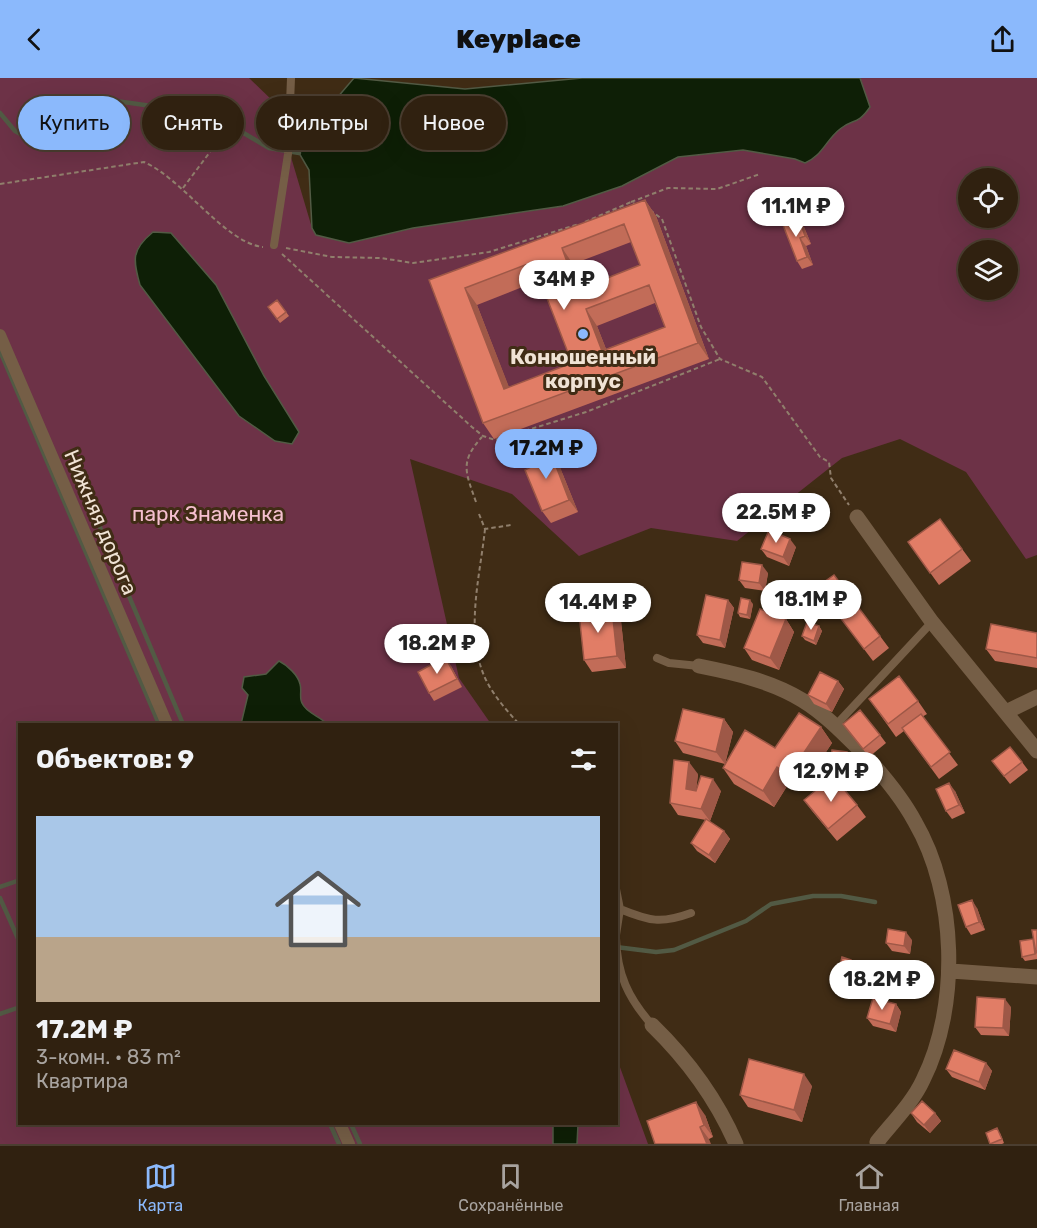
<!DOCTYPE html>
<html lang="ru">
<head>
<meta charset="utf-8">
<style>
  body { margin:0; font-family:Rubik,sans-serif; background:#382919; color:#f1f3f6; height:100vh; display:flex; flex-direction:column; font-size:22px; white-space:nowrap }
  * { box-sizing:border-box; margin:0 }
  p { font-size:20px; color:#a8a39f }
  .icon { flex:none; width:33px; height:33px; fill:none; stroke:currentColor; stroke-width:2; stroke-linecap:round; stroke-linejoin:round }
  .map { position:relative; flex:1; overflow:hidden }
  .sheet { position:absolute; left:18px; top:645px; width:600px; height:402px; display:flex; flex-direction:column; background:#302110; border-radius:0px; box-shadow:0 6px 24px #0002,0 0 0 2px #4b3e30 }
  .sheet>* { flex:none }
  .banner { position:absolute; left:18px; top:18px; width:600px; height:54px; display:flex; gap:12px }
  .tools { position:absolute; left:958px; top:90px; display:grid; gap:12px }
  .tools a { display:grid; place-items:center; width:60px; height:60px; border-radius:50%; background:#302110; box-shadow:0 6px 24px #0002,0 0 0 2px #4b3e30; font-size:30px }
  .price { position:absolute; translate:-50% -51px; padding:0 14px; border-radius:21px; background:#fff; color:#222; font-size:20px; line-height:39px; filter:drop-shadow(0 2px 3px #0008) }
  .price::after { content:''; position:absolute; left:50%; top:36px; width:18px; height:14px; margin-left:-9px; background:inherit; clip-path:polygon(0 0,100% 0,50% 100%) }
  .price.selected { background:#8bb9fc; color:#111 }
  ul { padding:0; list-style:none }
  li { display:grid; align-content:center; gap:12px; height:318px; padding:0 18px }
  li span { display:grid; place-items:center; height:186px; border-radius:0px; color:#555 }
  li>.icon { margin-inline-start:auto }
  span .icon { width:108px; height:108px; fill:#fffc; stroke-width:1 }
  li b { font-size:26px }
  h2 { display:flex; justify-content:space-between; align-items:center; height:72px; padding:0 18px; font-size:26px }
  .pill { padding:0 21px; border-radius:27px; background:#302110; box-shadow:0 6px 24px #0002,0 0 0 2px #4b3e30; font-size:21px; line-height:54px }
  .pill.selected { background:#8bb9fc; color:#111 }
  header { display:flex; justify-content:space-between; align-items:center; height:78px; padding:0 18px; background:#8bb9fc; color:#111; font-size:27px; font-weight:800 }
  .menu { display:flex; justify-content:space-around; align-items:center; height:84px; border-top:2px solid #4b3e30; background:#302110; font-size:16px; color:#a8a39f }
  .menu a { display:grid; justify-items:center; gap:3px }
  .menu .selected { color:#8bb9fc }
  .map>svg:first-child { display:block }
  .green { fill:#6d3247; fill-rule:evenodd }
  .water { fill:#0e1f06; stroke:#525a44; stroke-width:1.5 }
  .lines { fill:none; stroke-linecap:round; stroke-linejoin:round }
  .stream { stroke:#525a44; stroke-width:4.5 }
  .path { stroke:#907f6c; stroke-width:2; stroke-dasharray:4.5 3; stroke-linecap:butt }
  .service { stroke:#755e46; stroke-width:8 }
  .pedestrian { stroke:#755e46; stroke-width:12 }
  .minor { stroke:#755e46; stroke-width:15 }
  .wall { fill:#c26c58; fill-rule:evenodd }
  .shaded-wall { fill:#9e5847 }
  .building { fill:#e17d66; stroke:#9e5847; stroke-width:1.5; fill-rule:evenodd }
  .poi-dot { fill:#8bb9fc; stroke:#402c15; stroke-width:2 }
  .labels { text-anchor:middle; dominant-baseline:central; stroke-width:6; stroke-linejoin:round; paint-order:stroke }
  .poi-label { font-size:21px; font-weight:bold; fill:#f0e3d5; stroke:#402c15 }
  .park-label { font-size:21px; fill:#f5c0cf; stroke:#402c15 }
  .street-label { font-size:21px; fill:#f0e3d5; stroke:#402c15 }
</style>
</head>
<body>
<header><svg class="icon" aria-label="back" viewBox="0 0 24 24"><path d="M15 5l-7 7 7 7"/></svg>Keyplace<svg class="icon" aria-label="share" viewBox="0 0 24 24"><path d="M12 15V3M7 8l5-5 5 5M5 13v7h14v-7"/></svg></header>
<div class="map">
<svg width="1037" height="1066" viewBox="0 0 1037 1066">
  <rect width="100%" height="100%" fill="#402c15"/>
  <path class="green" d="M0,0H249L275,25L312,150L349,165L413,150L622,108L678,79L743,72L796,81L805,85C822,77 826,62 840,51C853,40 857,48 870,29L860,0H1037V477L1026,481L966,394L900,361L842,380L737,463L651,450L579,478L512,416L410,381L459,600L491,646H20V1046H616L617,981L648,1066H0ZM969,100H1008V140H969ZM969,172H1008V212H969Z"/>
  <path class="water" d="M354,0L465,11L582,0H860L870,29C857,48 853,40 840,51C826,62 822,78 805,85L795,81L743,72L678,79L622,108L563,128L413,150L349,165L316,157L312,150L309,92L299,75L301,62Z
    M153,154L171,155L216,207L264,298L299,354L292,366L275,363L239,338L140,207C133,182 131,172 153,154Z
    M279,583C287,587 298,597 300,606C302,612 299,620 302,625C306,635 320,638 327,646H241L248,617L242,610L244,599L266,596Z
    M553,1046H578L577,1066H553Z"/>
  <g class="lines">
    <path class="stream" d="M0,35L15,53L28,60L44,52L60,33L82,26L109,22L159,29H185L215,38L269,70L299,75
      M0,273L159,646
      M91,428L183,646
      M0,809L20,802
      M0,820L20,865
      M616,869L656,874L674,872L746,843L771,826L813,818H841L875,824
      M0,936L20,929
      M330,1046L339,1066
      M351,1046L360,1066"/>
    <path class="path" d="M0,106L144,84C183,101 225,165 263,169
      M183,110L213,70L228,59
      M631,124L668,110L717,111L760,96
      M650,132L662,141L701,249L720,281L762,299L820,379L829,384L831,400L849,427
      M585,144L631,124L637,127
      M286,170L332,179L381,180L413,185L489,174L579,146
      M282,176L472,349L483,358L495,362L586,334L720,281
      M476,424C466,395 459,384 482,359
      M479,436L485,451L511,447
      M485,451C480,499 464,556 486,602C494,618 507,633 519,646"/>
    <path class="service" d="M274,167L288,76L291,0
      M657,580L669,585L699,588
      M836,647L932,544
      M616,811L620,831L616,857
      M620,831C649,843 661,846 691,835
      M616,860C617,896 628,920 652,947"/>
    <path class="pedestrian" d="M0,257L167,646
      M340,1046L349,1066"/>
    <path class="minor" d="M857,439L932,544L1037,673
      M699,588C734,595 771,603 802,622C822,634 840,652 857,669C878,691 900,716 915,744C957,816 960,928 923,1002C913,1024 893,1044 877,1064L878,1066
      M1006,634L1037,619
      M951,893L1037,899
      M652,947C688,982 716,1020 736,1066"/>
  </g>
  <path class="wall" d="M645,122L656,138L709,281L494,361L483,345L429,202ZM631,164L640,187L582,210L573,186ZM540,202L572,285L509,310L477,227ZM655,225L665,249L606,271L597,248Z
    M799,141L804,149L811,166L806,168L813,187L802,191L797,183Z
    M277,222L289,238L280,245L268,229Z
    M549,370L557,382L578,434L551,445L542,433L533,388Z
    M940,441L971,483L939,507L908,464Z
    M796,469L789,488L767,479L761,471Z
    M768,495L765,513L745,510L739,502Z
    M817,509L880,558L889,570L873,583Z
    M728,522L734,530L725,570L703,565L697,557Z
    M753,526L750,541L740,539L738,535Z
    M786,541L794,554L779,592L752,582L744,570Z
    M621,543L626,590L592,594L584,582Z
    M819,548L822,553L816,567L805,562L802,558Z
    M1037,555V590L995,583L986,571Z
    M451,588L462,609L434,623L429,615Z
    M838,603L844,611L832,634L814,626L808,617Z
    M869,621L918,623L927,636L922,639L958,687L939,701L904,653L896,659Z
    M724,641L733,654L725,686L683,675L675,663Z
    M843,646L880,657L886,665L869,679Z
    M821,649L832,665L800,713L789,705L774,729L734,706L723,690L775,670Z
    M850,678L848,693L832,691L830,687Z
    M992,683L1022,684L1028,692L1010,706Z
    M698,696L696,712L721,713L710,743L708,742L724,753L730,761L715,785L697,773L691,765L706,742L678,737L670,725Z
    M955,713L965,735L952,741L946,733Z
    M804,722L857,727L866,739L837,763L813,734Z
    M977,830L985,852L971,857L966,849Z
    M1037,852V881L1025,883L1022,879L1034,862Z
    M912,862L910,876L892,873L886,865Z
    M853,886L850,895L843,892L840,888Z
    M896,926L901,934L896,954L873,948L867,940Z
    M1011,929L1009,958L981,957L975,949Z
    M986,985L992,993L985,1012L952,999L946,991Z
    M812,1008L802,1044L748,1029L740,1017Z
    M911,1035H935L941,1043L930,1055L917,1044Z
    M705,1037L713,1059L709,1061L655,1066Z
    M1000,1055L1004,1065L1002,1066H990Z"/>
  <path class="shaded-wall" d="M645,122L656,138L709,281L698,265Z
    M799,141L804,149L811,166L805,158Z
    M800,160L806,168L813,187L807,179Z
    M562,170L573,186L589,228L577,212Z
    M465,210L477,227L516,327L504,311Z
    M586,231L597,248L613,289L602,273Z
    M549,370L557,382L578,434L569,422Z
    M790,461L796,469L789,488L783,479Z
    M762,487L768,495L765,513L759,505Z
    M728,522L734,530L725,570L720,562Z
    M750,522L753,526L750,541L747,537Z
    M612,531L621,543L626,590L617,578Z
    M786,541L794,554L779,592L770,580Z
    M819,548L822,553L816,567L814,563Z
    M445,579L451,588L462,609L457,601Z
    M838,603L844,611L832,634L826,626Z
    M724,641L733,654L725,686L716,674Z
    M821,649L832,665L800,713L789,697Z
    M847,674L850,678L848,693L845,689Z
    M689,684L698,696L695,723L686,711Z
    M777,689L789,705L774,729L763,713Z
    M713,701L721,713L710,743L701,731Z
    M949,705L955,713L965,735L959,727Z
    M724,753L730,761L715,785L709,777Z
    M972,822L977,830L985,852L979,844Z
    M906,854L912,862L910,876L904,868Z
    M851,882L853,886L850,895L848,890Z
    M1005,921L1011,929L1009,958L1003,950Z
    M896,926L901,934L896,954L890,946Z
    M986,985L992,993L985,1012L979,1004Z
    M804,996L812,1008L802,1044L794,1032Z
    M696,1024L705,1037L713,1059L704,1047Z
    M935,1035L941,1043L930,1055L924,1047Z
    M700,1049L709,1061L711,1066H707Z"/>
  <path class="building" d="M645,122L698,265L483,345L429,202ZM624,146L640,187L577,212L562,170ZM533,184L572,285L504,311L465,210ZM649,207L665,249L602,273L586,231Z
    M799,141L805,158L800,160L807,179L797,183L783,147Z
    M277,222L286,234L277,241L268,229Z
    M549,370L569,422L542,433L525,392L533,388L529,378Z
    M940,441L962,471L930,495L908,464Z
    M769,452L790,461L783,479L761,471Z
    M742,484L762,487L759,505L739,502Z
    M834,497L880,558L864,571L817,509Z
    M706,517L728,522L720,562L697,557Z
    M741,520L750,522L747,537L738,535Z
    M612,531L617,578L584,582L579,535Z
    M760,531L786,541L770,580L744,570Z
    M807,544L819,548L814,563L802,558Z
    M991,546L1037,555V580L986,571Z
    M445,579L457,601L429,615L418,594Z
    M820,594L838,603L826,626L808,617Z
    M899,598L918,623L888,646L869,621Z
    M683,631L724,641L716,674L675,663Z
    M860,632L880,657L863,671L843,646Z
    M799,635L821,649L789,697L777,689L763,713L723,690L745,652L775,670Z
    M921,636L950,674L931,689L902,650Z
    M1010,669L1022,684L1004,698L992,683Z
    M832,672L847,674L845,689L830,687Z
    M674,682L689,684L686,711L696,713L701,698L713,701L701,731L670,725Z
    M833,698L857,727L828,751L804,722Z
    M949,705L959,727L946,733L936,711Z
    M706,741L724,753L709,777L691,765Z
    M972,822L979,844L966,849L958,827Z
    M888,851L906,854L904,868L886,865Z
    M1032,852H1037V874L1036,875Z
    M1033,861L1035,876L1022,879L1020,863Z
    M842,879L851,882L848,890L840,888Z
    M977,919L1005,921L1003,950L975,949Z
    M873,920L896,926L890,946L867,940Z
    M954,972L986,985L979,1004L946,991Z
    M749,981L804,996L794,1032L740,1017Z
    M922,1023L935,1035L924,1047L911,1035Z
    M696,1024L704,1047L700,1049L707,1066H655L647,1043Z
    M997,1050L1002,1061L990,1066L986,1055Z"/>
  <circle class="poi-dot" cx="583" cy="256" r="6"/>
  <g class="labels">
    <g class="poi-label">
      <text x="583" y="278">Конюшенный<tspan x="583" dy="24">корпус</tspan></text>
    </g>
    <g class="park-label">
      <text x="208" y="435">парк Знаменка</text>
    </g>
    <g class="street-label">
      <text transform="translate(101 444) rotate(67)">Нижняя дорога</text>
    </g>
  </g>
</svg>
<div class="tools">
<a><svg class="icon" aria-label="locate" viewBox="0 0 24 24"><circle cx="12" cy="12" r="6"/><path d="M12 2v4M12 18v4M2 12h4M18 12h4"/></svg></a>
<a><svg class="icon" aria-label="layers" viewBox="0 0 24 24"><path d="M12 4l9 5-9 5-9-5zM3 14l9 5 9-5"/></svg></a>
</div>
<b class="price" style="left:796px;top:160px">11.1M ₽</b>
<b class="price" style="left:564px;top:233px">34M ₽</b>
<b class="price selected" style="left:546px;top:402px">17.2M ₽</b>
<b class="price" style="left:776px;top:466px">22.5M ₽</b>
<b class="price" style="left:811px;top:553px">18.1M ₽</b>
<b class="price" style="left:598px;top:556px">14.4M ₽</b>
<b class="price" style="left:437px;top:597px">18.2M ₽</b>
<b class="price" style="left:831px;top:725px">12.9M ₽</b>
<b class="price" style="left:882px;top:933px">18.2M ₽</b>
<div class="banner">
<a class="pill selected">Купить</a>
<a class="pill">Снять</a>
<a class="pill">Фильтры</a>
<a class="pill">Новое</a>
</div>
<section class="sheet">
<h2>Объектов: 9<svg class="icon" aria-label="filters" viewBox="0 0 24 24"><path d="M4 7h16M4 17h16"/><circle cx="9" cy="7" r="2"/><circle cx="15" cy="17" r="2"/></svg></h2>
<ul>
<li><span style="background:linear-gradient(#a9c7e8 65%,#b9a48a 0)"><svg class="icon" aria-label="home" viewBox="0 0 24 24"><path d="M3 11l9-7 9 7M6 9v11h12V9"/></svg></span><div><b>17.2M ₽</b><p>3-комн. · 83 m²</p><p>Квартира</p></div></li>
</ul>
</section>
</div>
<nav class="menu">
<a class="selected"><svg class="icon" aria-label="map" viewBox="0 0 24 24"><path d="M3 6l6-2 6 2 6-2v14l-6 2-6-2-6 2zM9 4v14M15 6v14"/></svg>Карта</a>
<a><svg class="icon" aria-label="saved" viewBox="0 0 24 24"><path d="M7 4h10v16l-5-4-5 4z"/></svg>Сохранённые</a>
<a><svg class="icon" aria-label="home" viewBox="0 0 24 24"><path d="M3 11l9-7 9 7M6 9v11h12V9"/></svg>Главная</a>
</nav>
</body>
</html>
